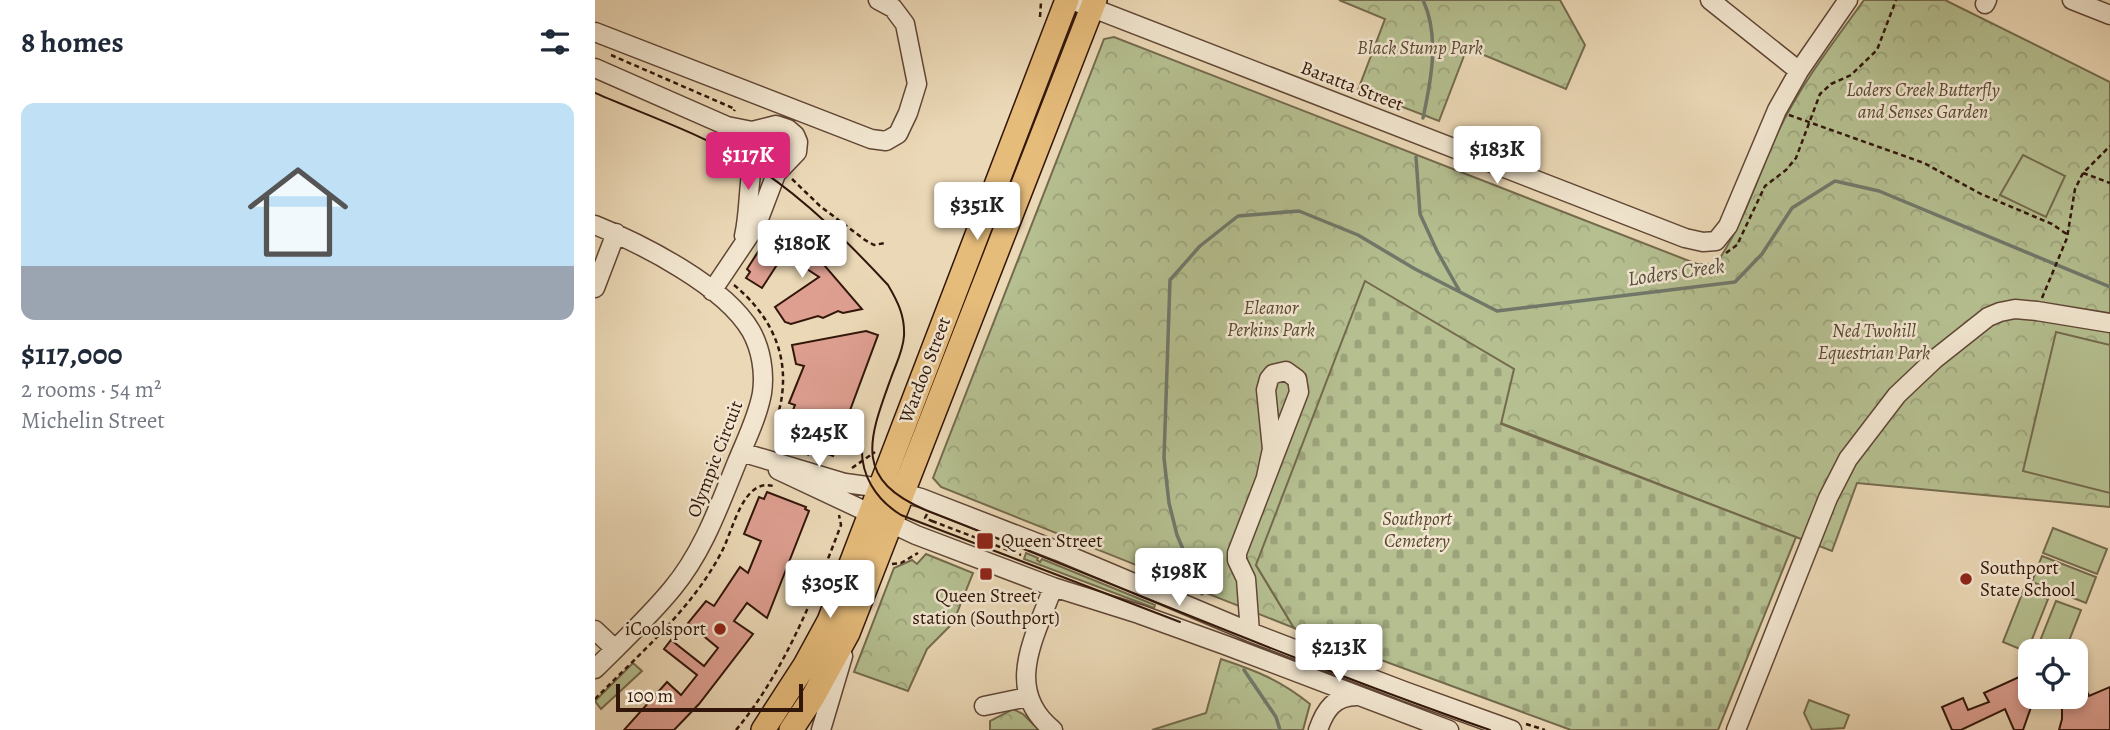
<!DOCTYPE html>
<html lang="en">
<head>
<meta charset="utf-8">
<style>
  body { margin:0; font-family:Alegreya,serif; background:#f2f2f3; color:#1f2937; height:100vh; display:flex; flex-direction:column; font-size:26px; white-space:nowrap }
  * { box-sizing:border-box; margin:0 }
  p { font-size:23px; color:#747a83 }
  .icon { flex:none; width:38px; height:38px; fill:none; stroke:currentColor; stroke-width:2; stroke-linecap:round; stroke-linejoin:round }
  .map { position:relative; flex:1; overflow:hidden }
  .details { display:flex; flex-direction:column; background:#fff; width:595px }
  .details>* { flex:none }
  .tools { position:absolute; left:1423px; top:639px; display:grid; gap:14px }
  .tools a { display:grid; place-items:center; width:70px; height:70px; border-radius:14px; background:#fff; box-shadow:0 4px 10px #0003; font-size:35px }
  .scale { position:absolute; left:21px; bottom:18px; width:187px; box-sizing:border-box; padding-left:7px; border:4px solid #32160a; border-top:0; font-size:19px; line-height:24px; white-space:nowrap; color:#32160a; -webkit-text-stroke:5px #f2e6d0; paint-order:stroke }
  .price { position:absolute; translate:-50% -60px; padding:0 16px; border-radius:7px; background:#fff; color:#222; font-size:23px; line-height:46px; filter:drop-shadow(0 2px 4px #0008) }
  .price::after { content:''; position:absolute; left:50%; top:42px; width:21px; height:16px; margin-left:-10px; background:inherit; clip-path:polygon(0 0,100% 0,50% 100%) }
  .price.selected { background:#db2777; color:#fff }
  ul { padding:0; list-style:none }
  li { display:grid; align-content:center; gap:14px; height:371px; padding:0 21px }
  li+li { border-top:2px solid #e0e1e3 }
  li span { display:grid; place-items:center; height:217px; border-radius:14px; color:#555 }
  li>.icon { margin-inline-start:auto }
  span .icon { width:126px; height:126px; fill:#fffc; stroke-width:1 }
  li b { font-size:30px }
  h2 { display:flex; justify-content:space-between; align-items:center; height:84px; padding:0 21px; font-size:30px }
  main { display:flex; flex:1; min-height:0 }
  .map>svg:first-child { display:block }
  .forest { fill:url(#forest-crowns); stroke:#746a4d; stroke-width:2 }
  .cemetery { fill:url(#cemetery-stones); stroke:#746a4d; stroke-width:2 }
  .garden { fill:#b5bf90; stroke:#746a4d; stroke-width:2 }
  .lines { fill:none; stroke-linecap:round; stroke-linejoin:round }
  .stream { stroke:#70786a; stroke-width:3.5 }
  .building { fill:#de9f91; stroke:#32160a; stroke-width:2 }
  .minor-casing { stroke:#604635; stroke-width:21 }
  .major-casing { stroke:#32160a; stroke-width:26 }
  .path { stroke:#32160a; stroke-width:2.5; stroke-dasharray:5 3.5; stroke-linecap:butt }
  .minor { stroke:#f2e6d0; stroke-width:18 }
  .major { stroke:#e6bc7b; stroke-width:23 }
  .tram { stroke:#32160a; stroke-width:2 }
  .poi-dot { fill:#8f2418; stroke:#f2e6d0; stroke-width:2.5 }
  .labels { text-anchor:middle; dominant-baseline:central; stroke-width:5; stroke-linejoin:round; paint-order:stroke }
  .park-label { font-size:19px; font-style:italic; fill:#594932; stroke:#f2e6d0 }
  .street-label { font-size:19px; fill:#32160a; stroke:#f2e6d0 }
  .poi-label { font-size:19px; fill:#32160a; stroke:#f2e6d0; text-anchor:start }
  .water-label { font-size:21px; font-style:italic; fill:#564f42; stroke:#f2e6d0 }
</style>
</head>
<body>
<main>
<section class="details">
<h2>8 homes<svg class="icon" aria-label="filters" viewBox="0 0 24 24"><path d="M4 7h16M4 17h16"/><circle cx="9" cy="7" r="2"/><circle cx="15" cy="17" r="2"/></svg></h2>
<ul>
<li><span style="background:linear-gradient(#bfe0f5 75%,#9aa5b1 0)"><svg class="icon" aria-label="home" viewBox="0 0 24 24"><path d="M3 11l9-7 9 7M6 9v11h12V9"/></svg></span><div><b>$117,000</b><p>2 rooms · 54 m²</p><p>Michelin Street</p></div></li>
</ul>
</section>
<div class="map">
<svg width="1515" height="730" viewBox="0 0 1515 730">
  <defs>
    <pattern id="forest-crowns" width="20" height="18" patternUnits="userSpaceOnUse" patternTransform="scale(1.75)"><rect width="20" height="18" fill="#b5bf90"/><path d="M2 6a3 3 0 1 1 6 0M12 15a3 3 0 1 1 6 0" fill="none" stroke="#9ca37b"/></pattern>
    <pattern id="cemetery-stones" width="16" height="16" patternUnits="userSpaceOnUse" patternTransform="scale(1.75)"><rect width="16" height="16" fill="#b5bf90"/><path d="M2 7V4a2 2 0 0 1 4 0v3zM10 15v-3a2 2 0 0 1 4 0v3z" fill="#9ca37b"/></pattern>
  </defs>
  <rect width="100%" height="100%" fill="#ebd8b6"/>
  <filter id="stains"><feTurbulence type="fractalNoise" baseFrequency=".00286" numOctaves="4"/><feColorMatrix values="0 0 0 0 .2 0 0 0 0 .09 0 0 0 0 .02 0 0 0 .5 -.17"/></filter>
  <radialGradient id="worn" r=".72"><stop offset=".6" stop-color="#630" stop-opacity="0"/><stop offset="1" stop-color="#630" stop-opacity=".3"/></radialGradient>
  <path class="forest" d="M744,0H965L990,45L971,89L872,48L844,121L763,90L790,19Z
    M1269,0H1350L1515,82V507L1262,483L1237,551L906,423L661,565L699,628L346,487L338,478L509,39L519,37L1102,264H1121C1150,222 1162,177 1183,132C1205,85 1239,42 1269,0Z
    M331,554L378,573L358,623L332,649L313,691L259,672L299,568L317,560L322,564Z
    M626,659C662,671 685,680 715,704L708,730H557L611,713Z
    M418,709L428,714L444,730H395V721Z"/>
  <path class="cemetery" d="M770,281L919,369L906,424L1201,537L1123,730H976L699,628L661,565Z"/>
  <path class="garden" d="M1428,155L1470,176L1451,217L1405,195Z
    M1461,332L1515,345V493L1428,471Z
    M1458,528L1512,549L1502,574L1448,553Z
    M431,553L443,558L442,560L445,562L447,559L560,605L559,608L429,559Z
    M1447,556L1501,577L1491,603L1437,582Z
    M1429,589L1453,599L1432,652L1408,642Z
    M1461,601L1486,610L1470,651H1441Z
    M38,663L47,671L6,709L0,701Z
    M1214,700L1254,715L1249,728L1217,730L1209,713Z"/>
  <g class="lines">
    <path class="stream" d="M828,0C845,36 836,81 828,118
      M821,157L825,214L842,251L864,290
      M607,594L582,535L574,503L569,458L575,280L605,246L643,216L704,211L763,235L820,269L902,311L1140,282L1167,254L1197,208L1240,181L1284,191L1515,287
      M649,670L681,717L685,730"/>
  </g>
  <path class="building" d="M190,232L201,233L232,260L229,265L267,309L248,313L243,311L228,318L223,316L196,324L190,322L180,307L224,277L189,254L167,288L151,278L155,272L152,269L170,241L180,235Z
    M271,331L283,335L238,456L193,439L201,417L196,415L200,405L194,403L209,366L201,364L197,345Z
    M172,492L211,507L210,509L214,511L172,618L152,603L139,621L158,634L104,704L79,730H29L72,682L86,695L102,675L69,649L76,640L109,666L123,648L93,623L111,601L119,606L145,567L153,573L166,541L149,534L164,497L169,499Z
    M1480,666L1494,696L1515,687V730H1464L1467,719V696H1480Z
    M1435,672V696H1440L1428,730H1419L1410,709L1366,730H1357L1347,707L1368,698L1373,710L1394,702L1389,693Z"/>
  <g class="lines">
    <g class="minor-casing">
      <path id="minor" d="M477,0L1090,238L1108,242L1121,241L1133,226L1182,110L1204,71L1253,0
        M1115,0L1204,71
        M1477,0L1515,15
        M1390,4L1392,0
        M0,32L276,139L291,141L303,134L313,113L322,84L310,24L298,8L283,0
        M0,68L132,126L157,131L181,125L193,129L200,135L203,142L202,152L181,174L162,224L117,291
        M0,225C47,244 130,286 156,331C166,349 170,372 167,393C163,416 151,440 142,462C124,506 108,552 77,589C54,617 26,643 0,669
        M149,236C157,202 150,159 171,128
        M0,288L21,233
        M146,452L250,483L294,489L326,498L463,551L655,632L809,691L917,730
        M183,470L321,535L458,587L544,614L630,645L854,730
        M0,630L20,649
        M655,632L651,579L642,560V553L704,392L702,379L691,371L678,374L674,379L671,390L677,449L671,477
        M389,706L433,697
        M226,730L248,656
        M458,730C407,689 441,636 458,587
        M723,730C730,710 739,696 762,696
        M1141,730L1233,498L1253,459L1302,395L1340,359L1393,317L1405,312L1420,309L1442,311L1515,323"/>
    </g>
    <g class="major-casing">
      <path id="major" d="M168,730L210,665L234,621L472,0
        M196,730L218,697L253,633L500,0"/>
    </g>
    <path class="path" d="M445,17L446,2
      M16,55L140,109L139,111
      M1194,115L1329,163L1386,194L1457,224L1473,235
      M130,142L146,149
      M1488,173L1515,183
      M197,179L225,206L270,240L279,245L290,243
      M1131,253L1142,245L1170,186L1191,170L1201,158L1225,94L1236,84L1256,75L1282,50L1301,0
      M139,285C173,313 193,350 187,395C185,414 177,422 185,442L214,455
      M1447,298L1472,238L1480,189L1488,173L1515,146
      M257,468L280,452
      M332,514L330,518L337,521L335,526
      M337,521L426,555
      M297,564L306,563L323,553
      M0,699C44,654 97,609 126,553C138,532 148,474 181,487
      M931,724L950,730
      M141,730C190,671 219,596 246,525L244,515"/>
    <use href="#minor" class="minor"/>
    <use href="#major" class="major"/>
    <path class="tram" d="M0,93C53,116 112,136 161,167C210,199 254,243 293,285C303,302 310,316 309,336C308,351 301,364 296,378C273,441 258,480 333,511C520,584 705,664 895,730
      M267,444C265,474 280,499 306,515L585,622"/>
  </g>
  <g class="poi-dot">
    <rect x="381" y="532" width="18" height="18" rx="3.5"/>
    <rect x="384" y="567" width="14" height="14" rx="3.5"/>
    <circle cx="1371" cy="579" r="7"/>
    <circle cx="125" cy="629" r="7"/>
  </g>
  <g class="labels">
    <g class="park-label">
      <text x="825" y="48">Black Stump Park</text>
      <text x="1328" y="90">Loders Creek Butterfly<tspan x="1328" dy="22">and Senses Garden</tspan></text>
      <text x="676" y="308">Eleanor<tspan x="676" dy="22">Perkins Park</tspan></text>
      <text x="1279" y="331">Ned Twohill<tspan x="1279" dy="22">Equestrian Park</tspan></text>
      <text x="822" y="519">Southport<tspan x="822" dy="22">Cemetery</tspan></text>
    </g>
    <g class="street-label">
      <text transform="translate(757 86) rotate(21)">Baratta Street</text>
      <text transform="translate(330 370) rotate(-69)">Wardoo Street</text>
      <text transform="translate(120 459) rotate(-69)">Olympic Circuit</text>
    </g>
    <g class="poi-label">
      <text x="406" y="541">Queen Street</text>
      <text x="1385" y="568">Southport<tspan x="1385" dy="22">State School</tspan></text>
      <text x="391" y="596" text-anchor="middle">Queen Street<tspan x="391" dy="22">station (Southport)</tspan></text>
      <text x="111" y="629" text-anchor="end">iCoolsport</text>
    </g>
    <g class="water-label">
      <text transform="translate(1081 272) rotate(-8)">Loders Creek</text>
    </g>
  </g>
  <rect width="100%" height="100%" filter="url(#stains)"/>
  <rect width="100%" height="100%" fill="url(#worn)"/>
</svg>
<div class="tools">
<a><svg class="icon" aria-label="locate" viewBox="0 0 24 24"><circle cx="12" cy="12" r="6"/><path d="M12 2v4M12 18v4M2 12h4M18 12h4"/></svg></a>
</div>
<div class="scale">100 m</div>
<b class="price" style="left:902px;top:186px">$183K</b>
<b class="price selected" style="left:153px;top:192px">$117K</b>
<b class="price" style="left:382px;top:242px">$351K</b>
<b class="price" style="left:207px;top:280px">$180K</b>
<b class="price" style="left:224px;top:469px">$245K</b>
<b class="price" style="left:584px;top:608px">$198K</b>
<b class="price" style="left:235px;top:620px">$305K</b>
<b class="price" style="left:744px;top:684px">$213K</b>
</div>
</main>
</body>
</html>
